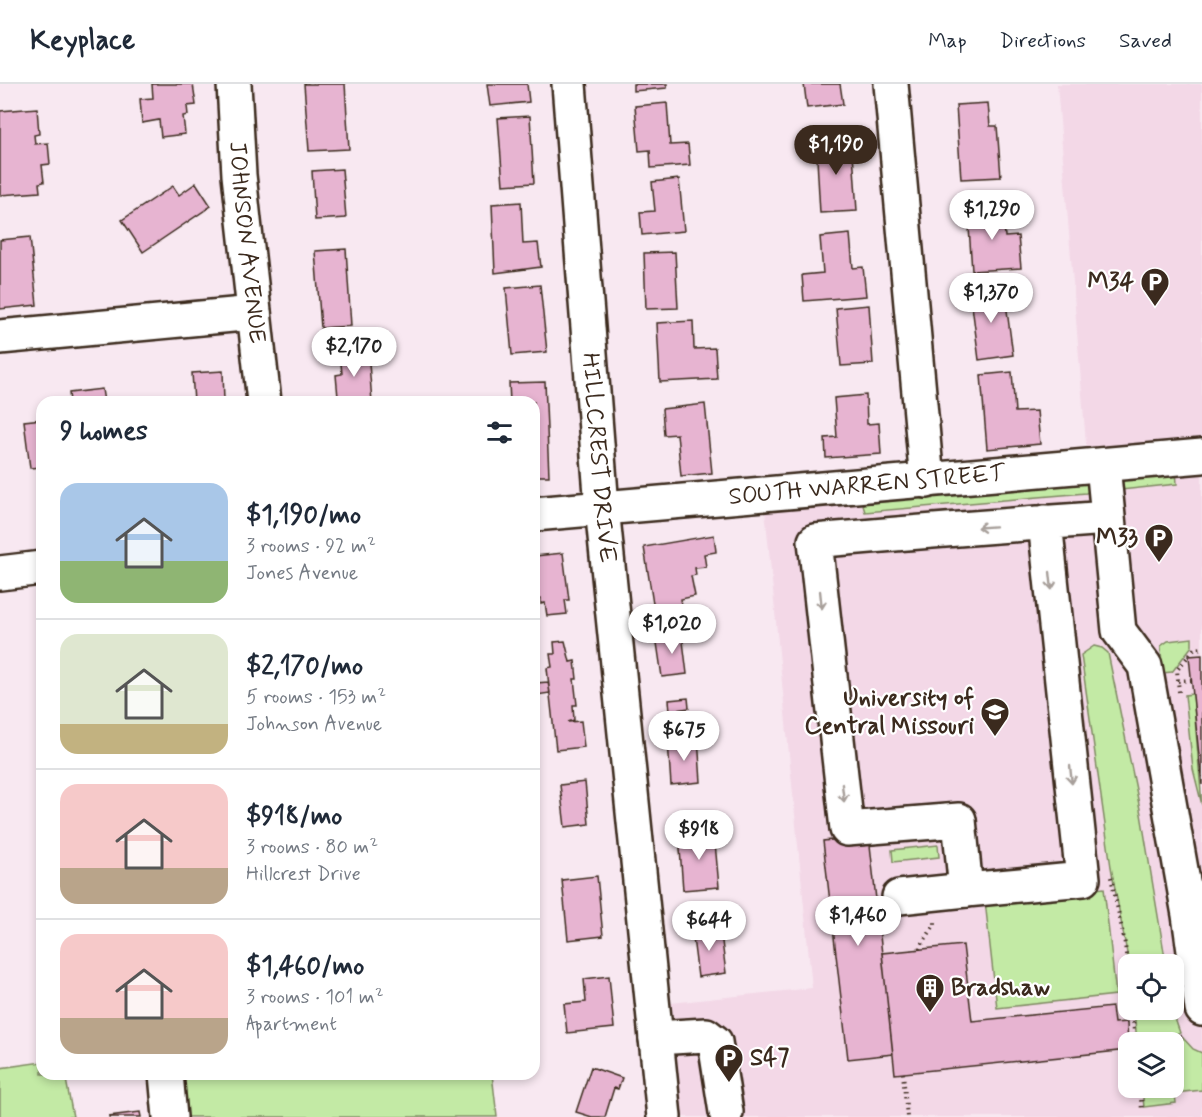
<!DOCTYPE html>
<html lang="en">
<head>
<meta charset="utf-8">
<style>
  body { margin:0; font-family:Mynerve,sans-serif; background:#f2f2f3; color:#1f2937; height:100vh; display:flex; flex-direction:column; font-size:22px; white-space:nowrap }
  * { box-sizing:border-box; margin:0 }
  p { font-size:20px; color:#747a83 }
  .icon { flex:none; width:33px; height:33px; fill:none; stroke:currentColor; stroke-width:2; stroke-linecap:round; stroke-linejoin:round }
  .map { position:relative; flex:1; overflow:hidden }
  .panel { position:absolute; left:36px; top:312px; width:504px; height:684px; display:flex; flex-direction:column; background:#fff; border-radius:18px; box-shadow:0 3px 9px #0003 }
  .panel>* { flex:none }
  .tools { position:absolute; left:1118px; top:870px; display:grid; gap:12px }
  .tools a { display:grid; place-items:center; width:66px; height:66px; border-radius:12px; background:#fff; box-shadow:0 3px 9px #0003; font-size:30px }
  .price { position:absolute; translate:-50% -51px; padding:0 14px; border-radius:21px; background:#fff; color:#222; font-size:20px; line-height:39px; filter:drop-shadow(0 2px 3px #0008) }
  .price::after { content:''; position:absolute; left:50%; top:36px; width:18px; height:14px; margin-left:-9px; background:inherit; clip-path:polygon(0 0,100% 0,50% 100%) }
  .price.on { background:#3b2a1e; color:#fff }
  ul { padding:0; list-style:none }
  li { display:flex; align-items:center; gap:18px; height:150px; padding:0 24px }
  li+li { border-top:2px solid #e0e1e3 }
  li span { display:grid; place-items:center; flex:none; width:168px; height:120px; border-radius:18px; color:#555 }
  li>.icon { margin-inline-start:auto }
  span .icon { width:72px; height:72px; fill:#fffc; stroke-width:1 }
  li b { font-size:26px }
  h2 { display:flex; justify-content:space-between; align-items:center; height:72px; padding:0 24px; font-size:26px }
  header { display:flex; align-items:center; gap:36px; box-sizing:border-box; height:84px; padding:0 30px; background:#fff; border-bottom:2px solid #e0e1e3 }
  header strong { font-size:28px }
  nav { display:flex; gap:33px; margin-inline-start:auto; font-size:21px }
  .map>svg:first-child { display:block }
  .built { fill:#f3d8e7; fill-rule:evenodd }
  .green { fill:#c3eaa5; stroke:#7f8a62; stroke-width:1.5 }
  .building { fill:#e7b4d1; stroke:#3b2a1e; stroke-width:1.5 }
  .lines { fill:none; stroke-linecap:round; stroke-linejoin:round }
  .minor-casing { stroke:#3b2a1e; stroke-width:38 }
  .path { stroke:#3b2a1e; stroke-width:4; stroke-dasharray:1.5 4.5; stroke-linecap:butt }
  .minor { stroke:#fff; stroke-width:33 }
  .oneway { stroke:#a79f9a }
  .labels { text-anchor:middle; dominant-baseline:central; stroke-width:4.5; stroke-linejoin:round; paint-order:stroke }
  .street-label { font-size:24px; fill:#3b2a1e; stroke:#fff }
  .poi-label { font-size:24px; font-weight:bold; fill:#3b2a1e; stroke:#fff; text-anchor:end }
</style>
</head>
<body>
<header>
<strong>Keyplace</strong>
<nav><a>Map</a><a>Directions</a><a>Saved</a></nav>
</header>
<div class="map">
<svg width="1202" height="1033" viewBox="0 0 1202 1033">
  <rect width="100%" height="100%" fill="#f8e8f1"/>
  <filter id="ink" filterUnits="userSpaceOnUse"><feTurbulence type="fractalNoise" baseFrequency=".0167" numOctaves="2"/><feDisplacementMap in="SourceGraphic" scale="12" xChannelSelector="R" yChannelSelector="G"/><feConvolveMatrix kernelMatrix="1 2 1 2 8 2 1 2 1" color-interpolation-filters="sRGB"/></filter>
  <g filter="url(#ink)">
    <path class="built" d="M1057,0H1202V1033H673L662,920L812,904L765,426L927,414L1089,397ZM1128,880H1173V926H1128ZM1128,958H1173V1004H1128Z"/>
    <path class="green" d="M1176,386L1177,400L1121,406L1118,395Z
      M1090,398V406L1086,409L865,428L862,418Z
      M1192,554V562L1172,588L1162,589L1161,562L1168,557Z
      M1094,562L1102,564L1108,569L1141,730L1166,880H1129L1111,783L1081,571Z
      M1193,610L1202,721L1193,685L1185,611Z
      M938,761L939,773L893,778L892,766Z
      M1104,804L1116,911L997,924L985,817Z
      M1134,926H1172L1180,949L1163,958H1137Z
      M1183,954L1193,965L1202,969V1006L1175,1009L1176,1019L1144,1023L1142,1004H1173V959Z
      M42,978V990H65L73,1033H0V984Z
      M176,990H492L497,1033H181Z"/>
    <path class="building" d="M152,0H193L196,21L187,22L188,31L183,32L185,50L161,53L159,36L142,39L140,15L153,14Z
      M304,0H345L349,65L309,67Z
      M487,0H527L529,18L490,22Z
      M633,0H667V4L633,7Z
      M804,0H840L843,20L807,24Z
      M667,19L670,61L688,60L690,81L651,84L650,66L639,67L635,22Z
      M988,19L990,42H997L1001,93L961,95L956,21Z
      M37,24L39,50L34,51L35,60L48,59L50,80L42,81L44,98L39,99L40,108L0,111V27Z
      M530,32L534,99L503,101L498,34Z
      M852,55L857,127L820,129L816,57Z
      M342,85L346,134L315,136L312,87Z
      M679,95L684,147L642,151L640,128L655,127L652,98Z
      M196,99L211,122L143,168L122,136L173,102L179,111Z
      M521,118L523,160L538,159L541,183L495,189L492,120Z
      M1003,120L1005,153L1018,152L1021,184L972,187L969,143L976,142L974,122Z
      M850,150L853,184L863,183L866,212L804,217L802,191L823,189L820,153Z
      M30,153L37,221L0,225V156Z
      M346,165L351,242L321,244L315,167Z
      M675,168L678,224L646,225L644,169Z
      M540,201L547,268L512,271L506,204Z
      M997,202L999,220L1006,219L1013,271L979,276L970,206Z
      M869,221L873,280L841,282L836,224Z
      M693,237L694,265L715,264L717,295L660,298L657,239Z
      M368,266L372,318H332L331,313H338L336,291L342,290L340,269Z
      M223,287L224,318H194L192,289Z
      M1012,288L1015,328L1037,327L1040,360L987,365L981,291Z
      M545,298L549,392H534V318H510L509,299Z
      M102,305L104,318H70L69,309Z
      M866,311L867,340L879,339L881,370L826,374L825,354L837,353L834,314Z
      M705,320L712,389L681,392L677,350L664,351L662,325Z
      M42,335V383L30,384L24,337Z
      M714,451L716,468L704,470L706,483L695,484L696,491L691,492L695,512L681,515L682,522L654,526L644,463Z
      M563,469L569,516H565L567,530L547,532L545,519L541,520V514L534,515V489H537L535,472Z
      M682,549L687,590L662,593L656,552Z
      M565,557L570,578L575,577L577,595H574L577,621H573L574,636L568,638L581,637L584,663L556,666L547,584L552,583L550,570H555L554,558Z
      M1202,571V701L1189,572Z
      M548,598L550,609L537,611L536,599Z
      M688,614L689,624L670,627L669,616Z
      M698,654L701,698L671,701L668,657Z
      M585,698L589,740L565,743L560,701Z
      M714,748L719,803L683,806L679,751Z
      M869,752L893,970L848,975L823,757Z
      M597,792L603,852L568,856L562,796Z
      M720,842L726,889L698,893L692,846Z
      M963,861L972,937L1112,923L1114,939L1127,938L1128,966L895,990L882,869Z
      M609,892L614,944L567,949L564,920L586,918L584,895Z
      M591,983L622,994L618,1005L614,1004L605,1033H592L576,1028Z
      M140,1028L141,1033H109V1032Z"/>
    <g class="lines">
      <g class="minor-casing">
        <g id="minor">
          <path id="s1" d="M234,0L239,91L264,318"/>
          <path id="s2" d="M569,0L602,423L664,1033"/>
          <path d="M891,0L927,397"/>
          <path d="M0,253L254,229"/>
          <path d="M1103,381L1119,547L1145,582L1189,831L1202,925"/>
          <path id="s3" d="M534,430L1202,372"/>
          <path d="M1045,438L1083,795L966,806L959,736L847,745L815,457C912,448 1010,441 1107,434"/>
          <path d="M0,489L42,484"/>
          <path d="M899,813L966,806"/>
          <path d="M656,954L706,951L715,958L726,1028"/>
          <path d="M166,990L170,1033"/>
        </g>
      </g>
      <path class="path" d="M1178,597L1192,596
        M1179,608L1177,586L1194,565L1202,564
        M1111,793L1125,860L1128,890
        M919,865L935,840V835
        M1132,926L1135,958
        M1170,958L1182,952
        M903,989L907,1033
        M1140,1004L1142,1026"/>
      <use href="#minor" class="minor"/>
    </g>
    <defs><path id="oneway-shaft" d="M-6 0H5M1.5-3L5.5 0L1.5 3" fill="none" stroke-width="1.6" stroke-linecap="round" stroke-linejoin="round" transform="scale(1.5)"/></defs>
    <g class="oneway">
      <use href="#oneway-shaft" transform="translate(986 443) rotate(176)"/>
      <use href="#oneway-shaft" transform="translate(1051 497) rotate(84)"/>
      <use href="#oneway-shaft" transform="translate(821 516) rotate(84)"/>
      <use href="#oneway-shaft" transform="translate(1071 691) rotate(84)"/>
      <use href="#oneway-shaft" transform="translate(843 709) rotate(83)"/>
    </g>
  </g>
  <defs>
    <g id="parking-pin" transform="scale(1.5)"><path d="M0 17L-7.5 6A9.5 9.5 0 1 1 7.5 6Z" fill="#3b2a1e" stroke="#fff"/><path d="M-3.5-5.5H1a3.5 3.5 0 0 1 0 7H-1V5.5H-3.5ZM-1-3.4V-.6H.8a1.4 1.4 0 0 0 0-2.8Z" fill="#fff"/></g>
    <g id="university-pin" transform="scale(1.5)"><path d="M0 17L-7.5 6A9.5 9.5 0 1 1 7.5 6Z" fill="#3b2a1e" stroke="#fff"/><path d="M0-5L7-2L0 1L-7-2ZM-4 1L0 2.5L4 1V4Q0 6-4 4Z" fill="#fff"/></g>
    <g id="building-pin" transform="scale(1.5)"><path d="M0 17L-7.5 6A9.5 9.5 0 1 1 7.5 6Z" fill="#3b2a1e" stroke="#fff"/><path d="M-4-6H4V6H1V3H-1V6H-4ZM-2.5-4.3h1.7v1.8h-1.7ZM.8-4.3h1.7v1.8H.8ZM-2.5-1h1.7V.8h-1.7ZM.8-1h1.7V.8H.8Z" fill="#fff"/></g>
  </defs>
  <g fill-rule="evenodd">
    <use href="#parking-pin" x="1155" y="198"/>
    <use href="#parking-pin" x="1159" y="454"/>
    <use href="#university-pin" x="995" y="628"/>
    <use href="#building-pin" x="930" y="904"/>
    <use href="#parking-pin" x="729" y="974"/>
  </g>
  <g class="labels">
    <g class="street-label">
      <text stroke="none"><textPath href="#s1" startOffset="159">JOHNSON AVENUE</textPath></text>
      <text stroke="none"><textPath href="#s2" startOffset="375">HILLCREST DRIVE</textPath></text>
      <text stroke="none"><textPath href="#s3" startOffset="334">SOUTH WARREN STREET</textPath></text>
    </g>
    <g class="poi-label">
      <text x="1134" y="198">M34</text>
      <text x="1138" y="454">M33</text>
      <text x="974" y="614">University of<tspan x="974" dy="28">Central Missouri</tspan></text>
      <text x="951" y="904" text-anchor="start">Bradshaw</text>
      <text x="750" y="974" text-anchor="start">S47</text>
    </g>
  </g>
</svg>
<div class="tools">
<a><svg class="icon" aria-label="locate" viewBox="0 0 24 24"><circle cx="12" cy="12" r="6"/><path d="M12 2v4M12 18v4M2 12h4M18 12h4"/></svg></a>
<a><svg class="icon" aria-label="layers" viewBox="0 0 24 24"><path d="M12 4l9 5-9 5-9-5zM3 14l9 5 9-5"/></svg></a>
</div>
<b class="price on" style="left:836px;top:92px">$1,190</b>
<b class="price" style="left:992px;top:157px">$1,290</b>
<b class="price" style="left:991px;top:240px">$1,370</b>
<b class="price" style="left:354px;top:294px">$2,170</b>
<b class="price" style="left:672px;top:571px">$1,020</b>
<b class="price" style="left:684px;top:678px">$675</b>
<b class="price" style="left:699px;top:777px">$918</b>
<b class="price" style="left:858px;top:863px">$1,460</b>
<b class="price" style="left:709px;top:868px">$644</b>
<section class="panel">
<h2>9 homes<svg class="icon" aria-label="filters" viewBox="0 0 24 24"><path d="M4 7h16M4 17h16"/><circle cx="9" cy="7" r="2"/><circle cx="15" cy="17" r="2"/></svg></h2>
<ul>
<li><span style="background:linear-gradient(#a9c7e8 65%,#8fb573 0)"><svg class="icon" aria-label="home" viewBox="0 0 24 24"><path d="M3 11l9-7 9 7M6 9v11h12V9"/></svg></span><div><b>$1,190/mo</b><p>3 rooms · 92 m²</p><p>Jones Avenue</p></div></li>
<li><span style="background:linear-gradient(#dfe7d0 75%,#c2b280 0)"><svg class="icon" aria-label="home" viewBox="0 0 24 24"><path d="M3 11l9-7 9 7M6 9v11h12V9"/></svg></span><div><b>$2,170/mo</b><p>5 rooms · 153 m²</p><p>Johnson Avenue</p></div></li>
<li><span style="background:linear-gradient(#f6c9c9 70%,#b9a48a 0)"><svg class="icon" aria-label="home" viewBox="0 0 24 24"><path d="M3 11l9-7 9 7M6 9v11h12V9"/></svg></span><div><b>$918/mo</b><p>3 rooms · 80 m²</p><p>Hillcrest Drive</p></div></li>
<li><span style="background:linear-gradient(#f6c9c9 70%,#b9a48a 0)"><svg class="icon" aria-label="home" viewBox="0 0 24 24"><path d="M3 11l9-7 9 7M6 9v11h12V9"/></svg></span><div><b>$1,460/mo</b><p>3 rooms · 101 m²</p><p>Apartment</p></div></li>
</ul>
</section>
</div>
</body>
</html>
